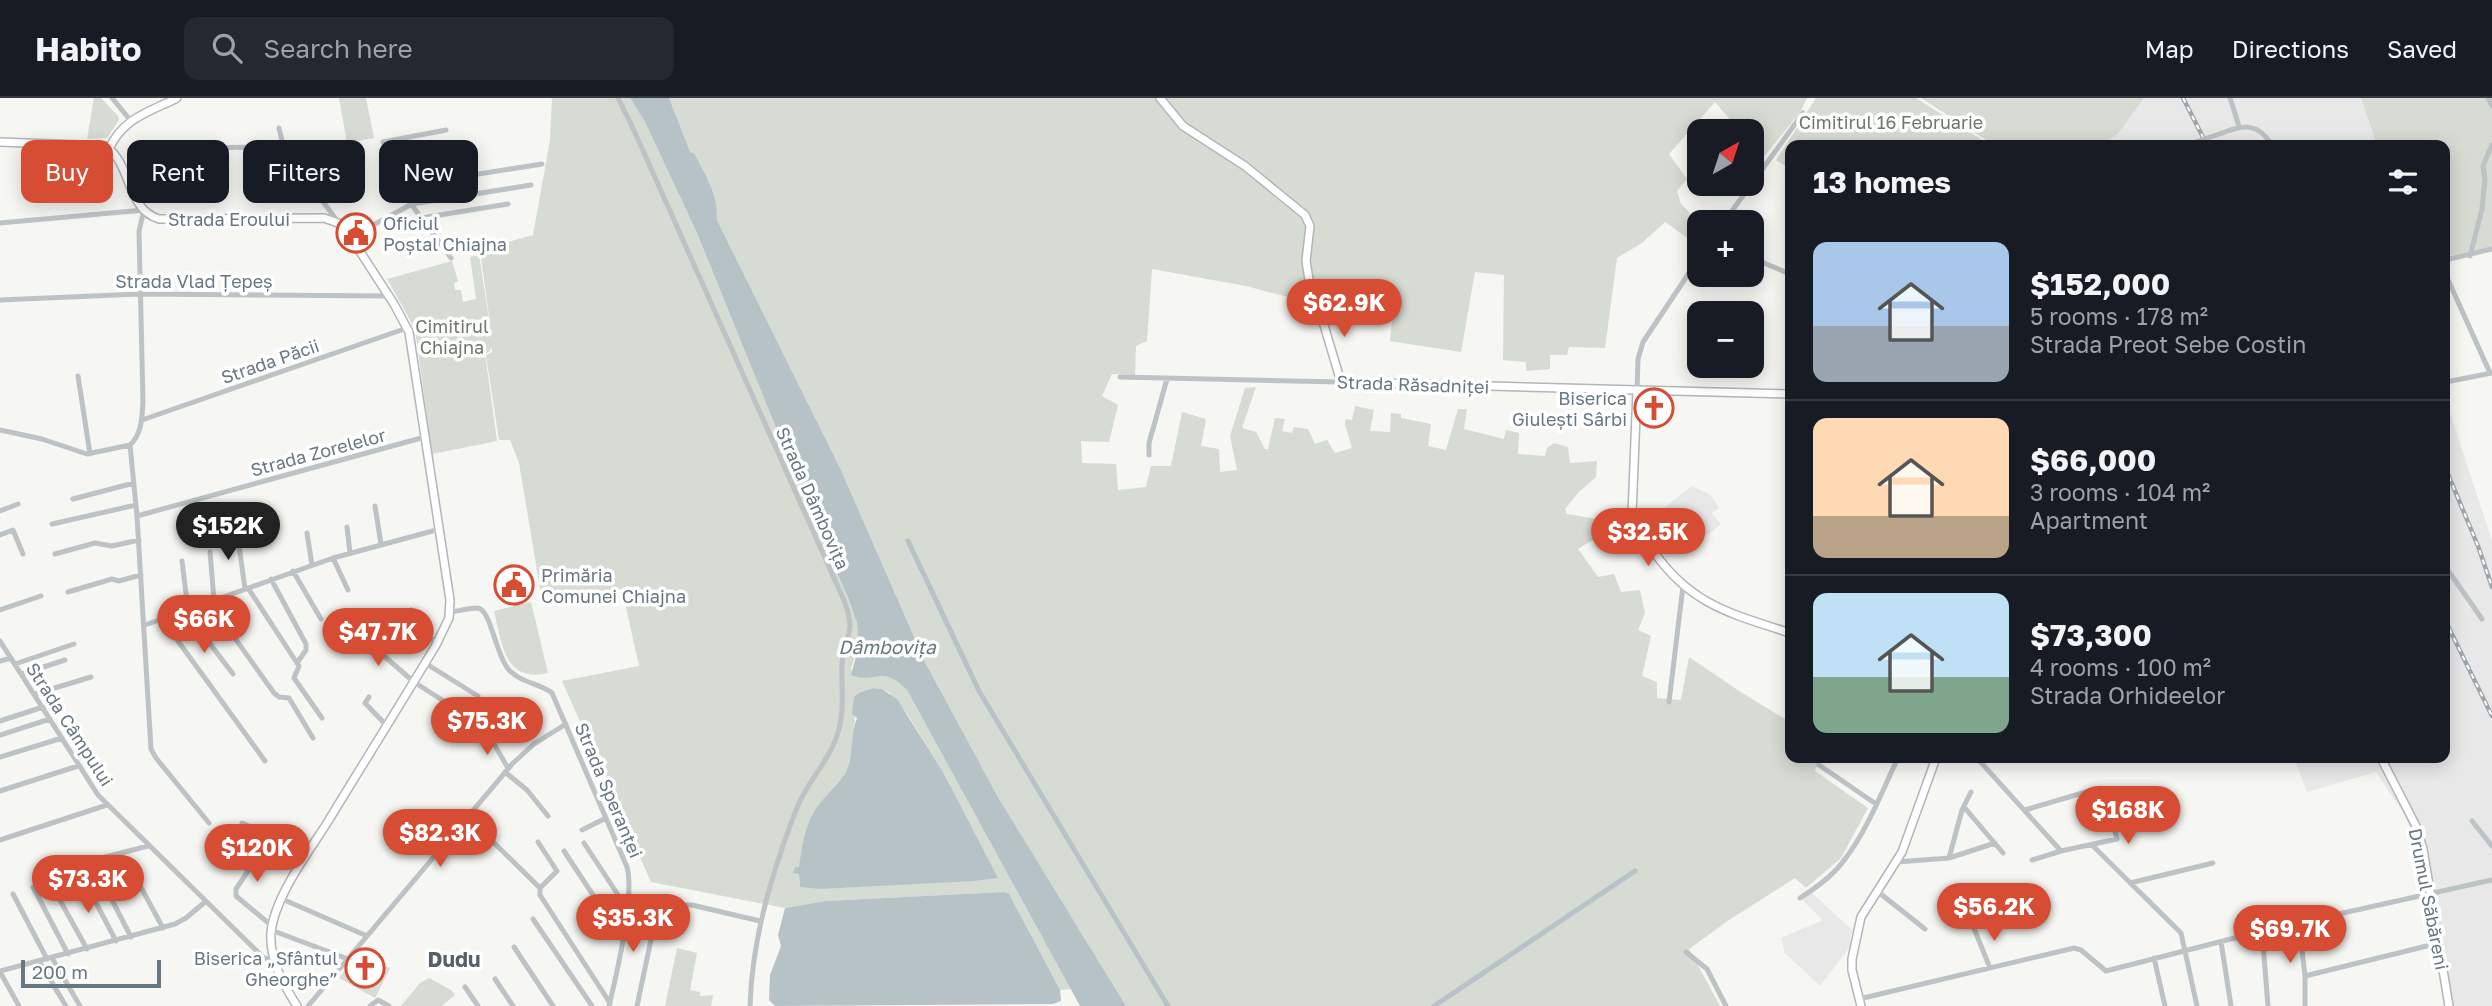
<!DOCTYPE html>
<html lang="en">
<head>
<meta charset="utf-8">
<style>
  body { margin:0; font-family:"Golos Text",sans-serif; background:#242831; color:#f1f3f6; height:100vh; display:flex; flex-direction:column; font-size:26px; white-space:nowrap }
  * { box-sizing:border-box; margin:0 }
  p { font-size:23px; color:#9ea1a6 }
  .icon { flex:none; width:38px; height:38px; fill:none; stroke:currentColor; stroke-width:2; stroke-linecap:round; stroke-linejoin:round }
  .map { position:relative; flex:1; overflow:hidden }
  .sheet { position:absolute; left:1785px; top:42px; width:665px; height:623px; display:flex; flex-direction:column; background:#171b24; border-radius:14px; box-shadow:0 4px 18px #0003 }
  .sheet>* { flex:none }
  .hud { position:absolute; left:21px; top:42px; width:665px; height:63px; display:flex; gap:14px }
  .needle { width:46px; rotate:39deg }
  .buttons { position:absolute; left:1687px; top:21px; display:grid; gap:14px }
  .buttons a { display:grid; place-items:center; width:77px; height:77px; border-radius:14px; background:#171b24; box-shadow:0 4px 18px #0003; font-size:35px }
  .scale { position:absolute; left:21px; bottom:18px; width:140px; box-sizing:border-box; padding-left:7px; border:4px solid #677882; border-top:0; font-size:19px; line-height:24px; white-space:nowrap; color:#677882; -webkit-text-stroke:5px #fff; paint-order:stroke }
  .price { position:absolute; translate:-50% -60px; padding:0 16px; border-radius:24px; background:#d74d33; color:#fff; font-size:23px; line-height:46px; filter:drop-shadow(0 2px 4px #0008) }
  .price::after { content:''; position:absolute; left:50%; top:42px; width:21px; height:16px; margin-left:-10px; background:inherit; clip-path:polygon(0 0,100% 0,50% 100%) }
  .price.active { background:#222; color:#fff }
  ul { padding:0; list-style:none }
  li { display:flex; align-items:center; gap:21px; height:175px; padding:0 28px }
  li+li { border-top:2px solid #363941 }
  li span { display:grid; place-items:center; flex:none; width:196px; height:140px; border-radius:14px; color:#555 }
  li>.icon { margin-inline-start:auto }
  span .icon { width:84px; height:84px; fill:#fffc; stroke-width:1 }
  li b { font-size:30px }
  h2 { display:flex; justify-content:space-between; align-items:center; height:84px; padding:0 28px; font-size:30px }
  .pill { padding:0 24px; border-radius:14px; background:#171b24; box-shadow:0 4px 18px #0003; font-size:24px; line-height:63px }
  .pill.active { background:#d74d33; color:#fff }
  header { display:flex; align-items:center; gap:42px; box-sizing:border-box; height:98px; padding:0 35px; background:#171b24; border-bottom:2px solid #363941 }
  header strong { font-size:33px }
  nav { display:flex; gap:38px; margin-inline-start:auto; font-size:24px }
  .search { width:490px; height:63px; background:#242831; display:flex; align-items:center; gap:18px; box-sizing:border-box; padding:0 24px; border-radius:14px; color:#9ea1a6; font-size:26px }
  .map>svg:first-child { display:block }
  .built { fill:#e7e8e7 }
  .green { fill:#d6dbd3; fill-rule:evenodd }
  .water { fill:#b6c2c5 }
  .lines { fill:none; stroke-linecap:round; stroke-linejoin:round }
  .canal { stroke:#b6c2c5; stroke-width:5 }
  .river { stroke:#b6c2c5; stroke-width:9 }
  .major-casing { stroke:#b1b6b9; stroke-width:10 }
  .minor { stroke:#bdc2c5; stroke-width:5 }
  .major { stroke:#fff; stroke-width:7 }
  .rail-casing { stroke:#9fa6ab; stroke-width:4.5 }
  .rail { stroke:#fff; stroke-width:2; stroke-dasharray:5; stroke-linecap:butt }
  .minor-bridge { stroke:#bdc2c5; stroke-width:5 }
  .labels { text-anchor:middle; dominant-baseline:central; stroke-width:7; stroke-linejoin:round; paint-order:stroke }
  .park-label { font-size:18px; fill:#6b7a66; stroke:#fff }
  .street-label { font-size:18px; fill:#677882; stroke:#fff }
  .poi-label { font-size:18px; fill:#677882; stroke:#fff; text-anchor:start }
  .water-label { font-size:19px; font-style:italic; fill:#63797f; stroke:#fff }
  .quarter-label { font-size:21px; font-weight:bold; fill:#556168; stroke:#fff }
</style>
</head>
<body>
<header>
<strong>Habito</strong>
<div class="search"><svg class="icon" aria-label="search" viewBox="0 0 24 24"><circle cx="10" cy="10" r="6"/><path d="M15 15l6 6"/></svg>Search here</div>
<nav><a>Map</a><a>Directions</a><a>Saved</a></nav>
</header>
<div class="map">
<svg width="2492" height="908" viewBox="0 0 2492 908">
  <rect width="100%" height="100%" fill="#f6f6f3"/>
  <path class="built" d="M2144,0H2361L2377,47H2100L2118,36Z
    M2445,299L2492,443V908H2447L2428,795L2417,746L2404,716L2376,674L2307,694L2294,660H2445Z
    M1692,388L1711,397L1719,410L1712,415L1721,426L1686,453L1672,435L1654,448L1644,434L1661,422L1665,409Z
    M1812,795L1852,832L1849,850L1820,888L1785,855L1781,840L1823,822L1802,802Z"/>
  <path class="green" d="M94,0H101L118,18L119,22L107,40L87,41Z
    M339,0H366L374,40L347,45Z
    M552,0H630L645,24L697,135L811,416L849,502L857,525L858,538V551L851,570L856,579C881,576 888,574 907,592L1071,891L1060,892L1009,797L1004,794L826,803L785,810L651,784L562,583L639,568L622,491L542,502L519,365L510,342H499L486,257L492,254V249L490,253L485,256L497,343L432,356L415,231L387,181L452,163L458,183L454,185L455,192H461L463,204L476,201L470,159L479,157L493,247L480,152L533,137L550,42ZM873,590L882,591L890,595L908,617L943,674L997,780L821,791L799,786C801,762 801,739 812,717C817,706 826,701 833,692C838,686 846,677 848,669C854,648 856,620 854,599L860,595Z
    M669,0H1807L1801,13L1763,60L1752,47V33H1740L1715,4L1669,56L1687,81L1677,93L1681,106L1699,124V148L1665,124L1642,145L1617,160L1605,250L1569,249L1567,257H1550V271L1526,273V264L1503,262L1504,177L1475,174L1461,254L1390,243L1392,222L1385,221L1375,189L1314,206L1246,188L1152,171L1147,243L1136,248L1135,277L1112,276L1102,298L1118,307L1109,344L1081,343L1082,365L1116,366L1118,392L1146,389L1151,368H1171L1182,314L1206,321L1201,348L1219,351L1220,374L1237,372L1230,338L1245,290L1256,289L1242,330L1256,334L1265,351H1268L1275,320L1285,321L1282,333L1292,335L1294,329L1308,331L1315,346L1327,342L1335,355L1352,350L1345,326L1346,321L1352,322L1355,308L1374,312L1370,333L1390,334L1391,315L1401,316V320L1431,326L1428,348L1446,352L1458,311H1467L1464,331L1504,341L1506,332L1519,335L1518,356L1545,358L1547,350L1554,345L1568,349L1570,365L1597,363L1596,379L1579,394L1565,411L1567,416L1597,421L1596,440L1578,451L1598,479L1614,476L1621,494L1640,492L1645,515L1638,532L1651,538L1642,578L1657,584V600L1681,602L1689,559L1742,595L1790,624V660H1820L1815,673L1868,710L1841,760L1806,790L1795,780L1729,822L1689,851L1720,908H1126L998,699L926,566L840,370L717,122Z
    M1816,0H1916L1990,47H1790V71L1776,62Z
    M1921,0H2144L2118,36L2100,47H1994Z
    M2361,0H2492V149L2445,159V47H2377Z
    M531,504L548,575C504,585 502,545 494,513Z
    M677,850L697,855L690,892L700,894V898L713,897L711,908H665Z
    M363,858L390,870L375,900L339,880L350,865L356,872L370,878L374,869L360,864Z
    M429,880L451,892L455,897L442,908H401L420,885Z"/>
  <path class="water" d="M630,0H669L717,122L840,370L926,566L998,699L1126,908H1080L907,592C880,565 876,587 851,577L858,551V538L857,525L849,502L811,416L697,135L645,24Z
    M873,590L882,591L897,601L943,674L998,780L973,783L821,791L800,789L799,776L793,775L795,769H799C802,750 804,729 815,712C824,698 838,688 846,674C854,658 850,637 857,620L852,616L854,599L859,595Z
    M1004,794L1009,796L1060,892L1061,903L1053,906L775,908L769,902L770,877L781,848L778,837L785,810L826,803Z"/>
  <g class="lines">
    <path class="canal" d="M908,443L979,593L1168,908
      M1434,908L1635,773"/>
    <path class="river" d="M691,59C701,78 714,99 712,121"/>
    <g class="major-casing">
      <path id="major" d="M1160,0L1183,28L1245,68L1305,117L1310,128L1306,163L1310,188L1318,207L1341,284L1790,296
        M0,44L105,48C132,65 126,111 159,121L324,120L338,125L348,135L394,206L409,234L450,502L449,520L436,547C400,607 363,666 327,725C308,755 275,798 271,834C269,861 283,886 297,908
        M109,51C123,20 149,14 177,0
        M1637,293L1632,416C1637,431 1645,442 1654,454C1691,507 1732,516 1790,535
        M2381,660L2416,728L2423,751L2449,908
        M1861,908L1852,872V861L1861,819L1902,754L1936,660"/>
    </g>
    <path class="minor" d="M112,0L131,23
      M618,0L632,28L842,498C846,507 850,517 850,528C849,541 843,552 842,565C841,591 846,618 835,643C825,668 805,687 796,712C772,775 752,840 750,908
      M2230,0L2239,28
      M2488,0L2492,8
      M279,30L284,51L338,124
      M446,32L383,44L414,110L451,160
      M2222,35C2245,26 2258,25 2272,47
      M2189,47L2196,44
      M129,85L160,54L167,50L278,49L284,51
      M403,88L542,66
      M421,120L508,106
      M1724,124L1803,15
      M0,125L144,112L139,133L143,304C142,319 142,336 130,347L137,418L151,651L156,660L209,725
      M351,139L412,106L531,87
      M2470,158L2482,111L2485,81L2483,68L2492,47
      M1752,160L1790,176
      M2445,162L2492,151
      M2445,175L2490,275
      M0,202L139,196L389,198
      M78,278L90,356
      M1120,279L1341,284
      M2451,283L2492,275
      M1637,293L1638,261L1643,244L1699,160
      M142,322L407,230
      M0,332L42,341L87,356L130,347
      M1149,357V345L1167,281
      M73,401L134,385
      M375,408L381,446
      M0,413L18,406
      M137,418L425,339
      M52,426L136,407
      M347,429L350,455
      M237,433L245,491
      M307,435L312,467
      M0,437L13,432L23,456
      M210,454L214,502
      M55,456L95,445L112,448L139,442
      M333,460L348,492
      M182,463L188,512
      M2445,468L2482,521
      M293,473L321,521
      M271,481L306,546V552L297,565
      M248,490L299,568L294,580L322,620
      M68,494L112,481L119,483L141,477
      M209,504L274,595L279,599L289,600L313,640
      M0,512L41,498
      M411,512L436,547
      M185,513L233,576
      M451,514C459,513 469,510 478,510C491,512 496,558 509,572C521,585 539,585 552,595L627,769C635,799 617,875 609,908
      M162,521L265,663
      M145,527L333,460L440,431
      M360,537L414,584L453,609
      M0,543L98,697L264,860L274,862
      M0,563L11,560
      M425,565L478,598
      M15,566L74,546
      M22,576L65,562
      M35,596L91,579
      M369,599L365,605L387,628
      M1669,604L1683,488
      M0,623L43,609
      M487,634L508,670
      M0,637L50,621
      M0,659L62,640
      M1977,660L2061,753
      M1819,667L1876,706
      M505,674L527,692L548,718
      M0,693L78,668
      M1964,709L2003,755
      M2025,712L2096,691
      M2472,723L2492,748
      M242,725L308,756
      M582,732L606,720
      M487,738L540,790
      M0,742L107,707
      M538,744L557,773L540,790V797L610,905
      M584,745L626,809
      M2092,747L2181,835L2197,908
      M564,753L622,841
      M234,758L248,773L236,791V798L272,828
      M1949,760L1962,712L1971,694
      M2032,762L2061,753L2117,741L2110,717
      M1897,764L1949,760L1995,745
      M96,771L131,839
      M131,771L163,830
      M40,776L148,748
      M83,780L116,843
      M2130,785L2213,765
      M33,789L68,856
      M1877,793L1925,831
      M56,795L87,851
      M13,796L47,861
      M627,799L675,807H692L760,823
      M1800,800C1816,790 1834,777 1845,761C1868,731 1882,693 1898,660
      M282,801L367,838
      M533,821L592,908
      M2299,825L2305,878V908
      M1973,828L1990,870
      M271,832L348,861
      M2262,833L2268,908
      M2221,844L2231,908
      M514,849L553,908
      M1686,854L1707,871L1726,908
      M52,860L80,908
      M2154,860L2165,908
      M39,863L66,908
      M0,873L175,826L186,820L205,804
      M0,874L19,908
      M2305,878L2439,845
      M495,881L513,908
      M465,889L478,908
      M1859,901L2074,850L2081,852L2106,873L2262,833L2492,782
      M308,908L513,665L534,646L566,626
      M370,908L378,902L389,908
      M637,908L659,804"/>
    <use href="#major" class="major"/>
    <g class="rail-casing">
      <path id="rail" d="M2183,0L2207,47
        M2445,369L2478,448L2492,489
        M2445,522L2492,618"/>
    </g>
    <use href="#rail" class="rail"/>
    <path class="minor-bridge" d="M2196,44L2222,35"/>
  </g>
  <defs>
    <g id="civic-ring" transform="scale(2.0125)"><circle r="9.5" fill="#fff" stroke="#d74d33" stroke-width="1.5"/><path d="M-.6-6.5H3V-4.5H.6V-3L4-1V1h2V6H-6V1h2V-1L-.6-3ZM-1.2 2.5V6h2.4V2.5Z" fill="#d74d33"/></g>
    <g id="church-ring" transform="scale(2.0125)"><circle r="9.5" fill="#fff" stroke="#d74d33" stroke-width="1.5"/><path d="M-1.2-6h2.4v3.5h3.3v2.4h-3.3V6h-2.4V-.1h-3.3v-2.4h3.3Z" fill="#d74d33"/></g>
  </defs>
  <g fill-rule="evenodd">
    <use href="#civic-ring" x="356" y="135"/>
    <use href="#church-ring" x="1654" y="310"/>
    <use href="#civic-ring" x="514" y="487"/>
    <use href="#church-ring" x="365" y="870"/>
  </g>
  <g class="labels">
    <g class="park-label">
      <text x="1891" y="24">Cimitirul 16 Februarie</text>
      <text x="452" y="228">Cimitirul<tspan x="452" dy="21">Chiajna</tspan></text>
    </g>
    <g class="street-label">
      <text x="229" y="121">Strada Eroului</text>
      <text x="194" y="183">Strada Vlad Țepeș</text>
      <text transform="translate(270 263) rotate(-19)">Strada Păcii</text>
      <text transform="translate(1413 286) rotate(2)">Strada Răsadniței</text>
      <text transform="translate(318 354) rotate(-15)">Strada Zorelelor</text>
      <text transform="translate(813 400) rotate(66)">Strada Dâmbovița</text>
      <text transform="translate(70 626) rotate(57)">Strada Câmpului</text>
      <text transform="translate(609 692) rotate(67)">Strada Speranței</text>
      <text transform="translate(2429 801) rotate(79)">Drumul Săbăreni</text>
    </g>
    <g class="poi-label">
      <text x="383" y="125">Oficiul<tspan x="383" dy="21">Poștal Chiajna</tspan></text>
      <text x="1627" y="300" text-anchor="end">Biserica<tspan x="1627" dy="21">Giulești Sârbi</tspan></text>
      <text x="541" y="477">Primăria<tspan x="541" dy="21">Comunei Chiajna</tspan></text>
      <text x="338" y="860" text-anchor="end">Biserica „Sfântul<tspan x="338" dy="21">Gheorghe”</tspan></text>
    </g>
    <g class="water-label">
      <text x="887" y="548">Dâmbovița</text>
    </g>
    <g class="quarter-label">
      <text x="454" y="861">Dudu</text>
    </g>
  </g>
</svg>
<div class="buttons">
<a><svg class="needle" viewBox="-14 -14 28 28"><path d="M0-13l5 13h-10z" fill="#e53935"/><path d="M0 13l5-13h-10z" fill="#9ea1a6"/></svg></a>
<a>+</a>
<a>−</a>
</div>
<div class="scale">200 m</div>
<b class="price" style="left:1344px;top:241px">$62.9K</b>
<b class="price active" style="left:228px;top:464px">$152K</b>
<b class="price" style="left:1648px;top:470px">$32.5K</b>
<b class="price" style="left:204px;top:557px">$66K</b>
<b class="price" style="left:378px;top:570px">$47.7K</b>
<b class="price" style="left:487px;top:659px">$75.3K</b>
<b class="price" style="left:2128px;top:748px">$168K</b>
<b class="price" style="left:440px;top:771px">$82.3K</b>
<b class="price" style="left:257px;top:786px">$120K</b>
<b class="price" style="left:88px;top:817px">$73.3K</b>
<b class="price" style="left:1994px;top:845px">$56.2K</b>
<b class="price" style="left:633px;top:856px">$35.3K</b>
<b class="price" style="left:2290px;top:867px">$69.7K</b>
<div class="hud">
<a class="pill active">Buy</a>
<a class="pill">Rent</a>
<a class="pill">Filters</a>
<a class="pill">New</a>
</div>
<section class="sheet">
<h2>13 homes<svg class="icon" aria-label="filters" viewBox="0 0 24 24"><path d="M4 7h16M4 17h16"/><circle cx="9" cy="7" r="2"/><circle cx="15" cy="17" r="2"/></svg></h2>
<ul>
<li><span style="background:linear-gradient(#a9c7e8 60%,#9aa5b1 0)"><svg class="icon" aria-label="home" viewBox="0 0 24 24"><path d="M3 11l9-7 9 7M6 9v11h12V9"/></svg></span><div><b>$152,000</b><p>5 rooms · 178 m²</p><p>Strada Preot Sebe Costin</p></div></li>
<li><span style="background:linear-gradient(#ffd9b3 70%,#b9a48a 0)"><svg class="icon" aria-label="home" viewBox="0 0 24 24"><path d="M3 11l9-7 9 7M6 9v11h12V9"/></svg></span><div><b>$66,000</b><p>3 rooms · 104 m²</p><p>Apartment</p></div></li>
<li><span style="background:linear-gradient(#bfe0f5 60%,#7fa58c 0)"><svg class="icon" aria-label="home" viewBox="0 0 24 24"><path d="M3 11l9-7 9 7M6 9v11h12V9"/></svg></span><div><b>$73,300</b><p>4 rooms · 100 m²</p><p>Strada Orhideelor</p></div></li>
</ul>
</section>
</div>
</body>
</html>
